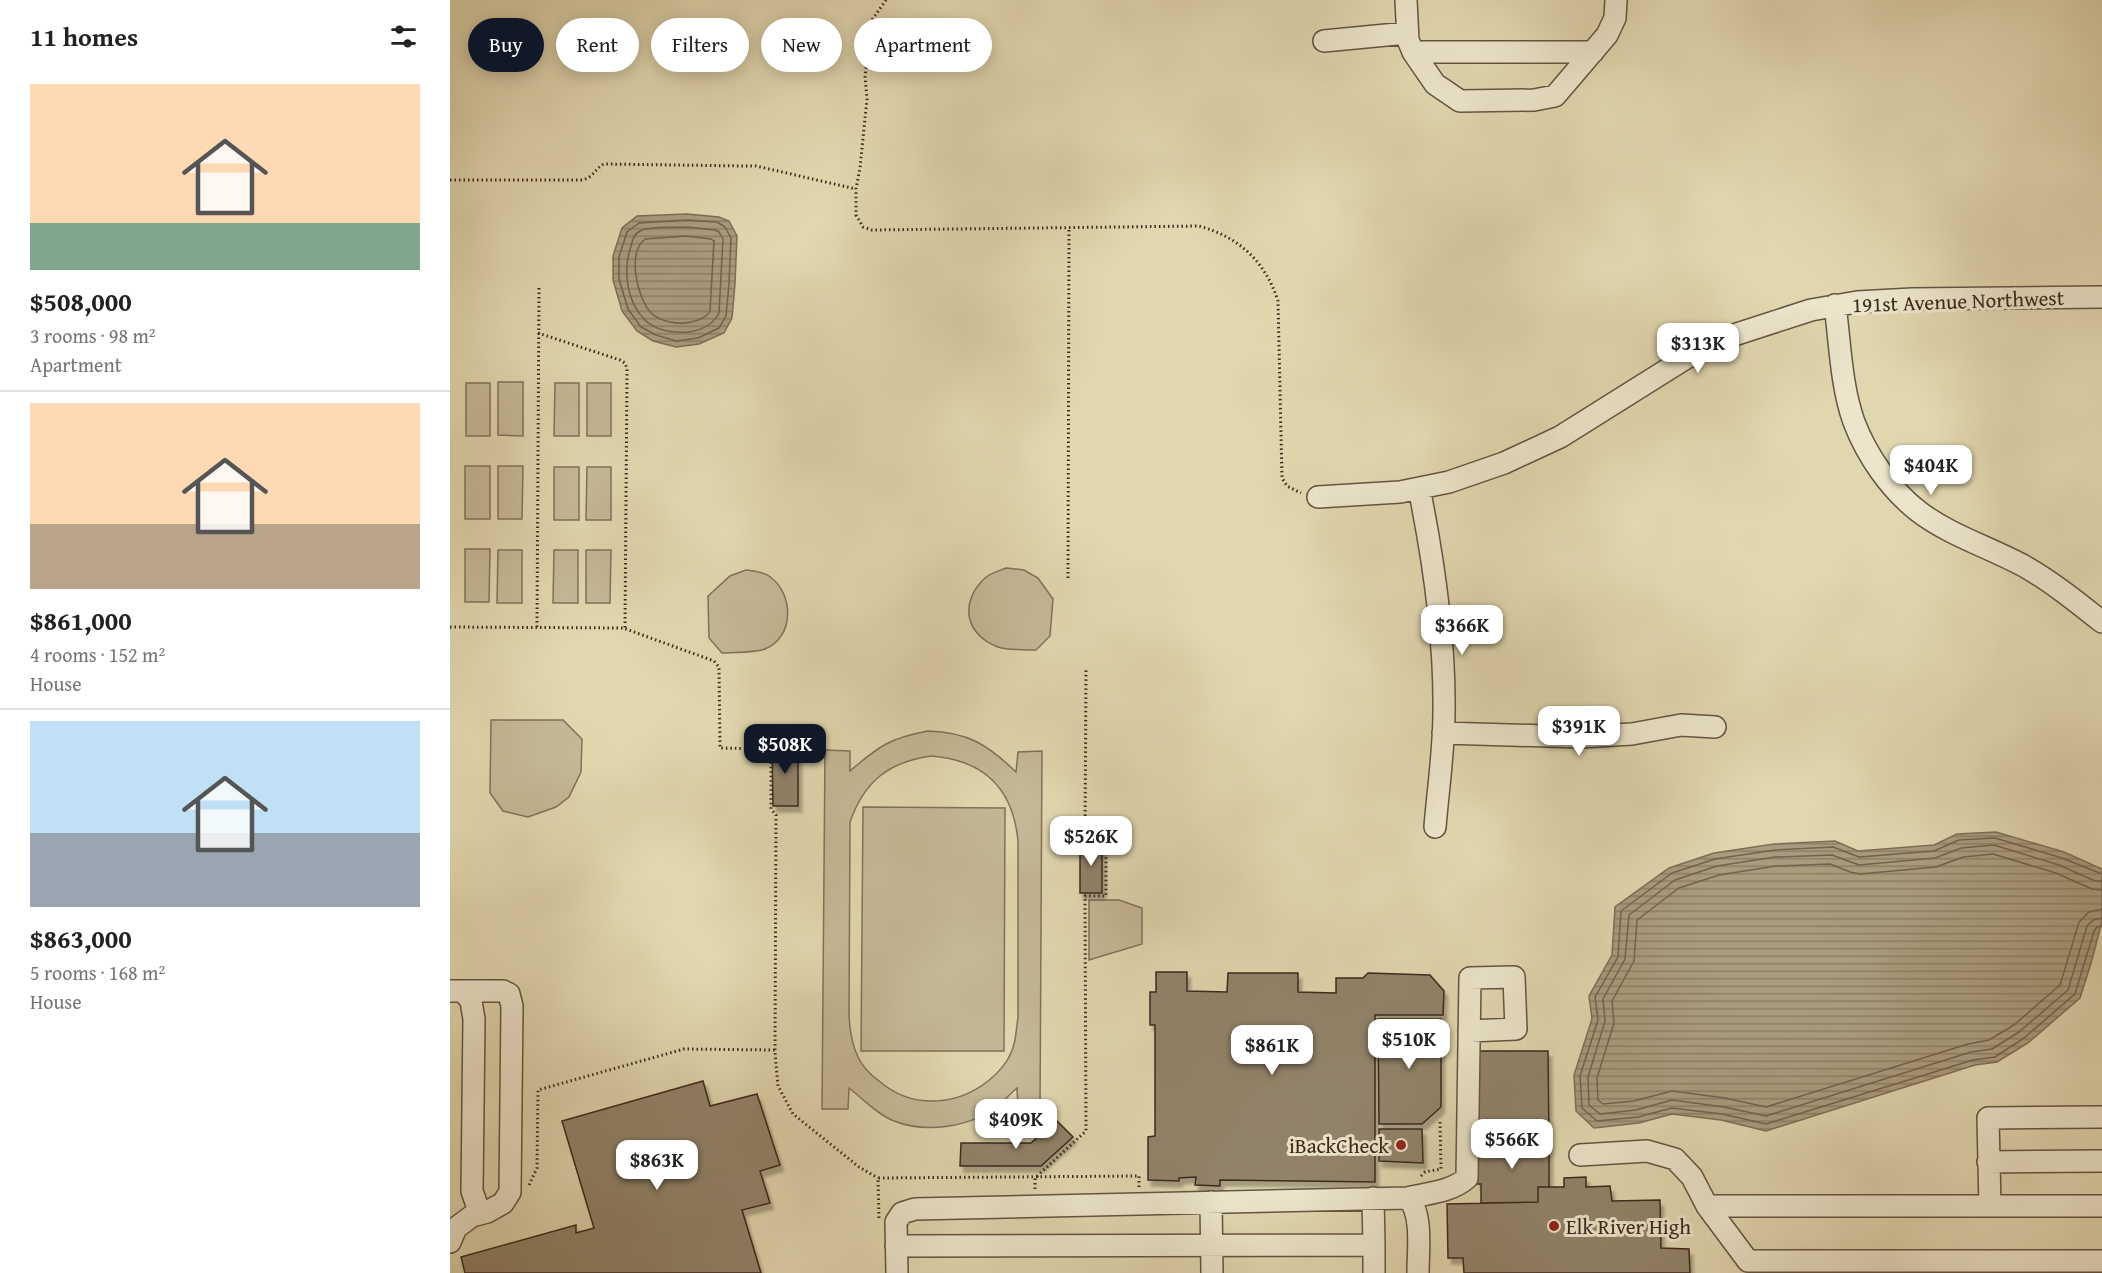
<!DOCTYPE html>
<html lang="en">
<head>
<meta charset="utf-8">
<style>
  body { margin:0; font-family:"Gentium Book Plus",serif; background:#f6f6f6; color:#222; height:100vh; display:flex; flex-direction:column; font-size:22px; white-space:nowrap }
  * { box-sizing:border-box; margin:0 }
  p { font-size:20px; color:#767676 }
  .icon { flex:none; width:33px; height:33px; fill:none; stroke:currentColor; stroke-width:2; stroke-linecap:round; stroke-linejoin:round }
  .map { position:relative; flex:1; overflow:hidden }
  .details { display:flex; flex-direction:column; background:#fff; width:450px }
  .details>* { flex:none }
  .banner { position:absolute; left:18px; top:18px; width:570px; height:54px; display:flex; gap:12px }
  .price { position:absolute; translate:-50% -51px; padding:0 14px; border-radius:12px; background:#fff; color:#222; font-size:20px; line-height:39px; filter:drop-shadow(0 2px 3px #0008) }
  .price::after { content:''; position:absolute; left:50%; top:36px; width:18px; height:14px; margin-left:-9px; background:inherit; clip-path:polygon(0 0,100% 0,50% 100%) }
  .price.active { background:#111827; color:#fff }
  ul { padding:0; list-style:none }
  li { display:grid; align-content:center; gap:12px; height:318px; padding:0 30px }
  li+li { border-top:2px solid #e0e0e0 }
  li span { display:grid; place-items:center; height:186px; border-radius:0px; color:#555 }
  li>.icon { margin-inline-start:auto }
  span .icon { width:108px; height:108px; fill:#fffc; stroke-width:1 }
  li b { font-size:26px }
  h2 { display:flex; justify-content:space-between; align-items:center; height:72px; padding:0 30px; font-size:26px }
  .tag { padding:0 21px; border-radius:27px; background:#fff; box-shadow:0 3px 15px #0003; font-size:21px; line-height:54px }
  .tag.active { background:#111827; color:#fff }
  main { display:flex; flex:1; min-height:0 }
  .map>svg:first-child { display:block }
  .park { fill:#c5b997; stroke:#80715b; stroke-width:1.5; fill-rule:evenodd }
  .water { fill:url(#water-rules); stroke:#7d6e58; stroke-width:1.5 }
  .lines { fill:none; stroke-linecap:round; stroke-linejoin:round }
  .shore { stroke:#72624e; stroke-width:1.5 }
  .building { fill:#91836a; stroke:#3b291f; stroke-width:1.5; filter:url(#shadow) }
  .minor-casing { stroke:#645443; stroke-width:24 }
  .path { stroke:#3b291f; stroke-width:3; stroke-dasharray:1.5 3; stroke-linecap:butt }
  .minor { stroke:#ece5cb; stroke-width:21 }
  .poi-dot { fill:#8f2418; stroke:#ece5cb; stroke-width:2 }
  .labels { text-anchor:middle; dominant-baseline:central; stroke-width:6; stroke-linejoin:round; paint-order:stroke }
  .street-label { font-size:21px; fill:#3b291f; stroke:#ece5cb }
  .poi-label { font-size:21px; fill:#3b291f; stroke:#ece5cb; text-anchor:end }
</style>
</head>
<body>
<main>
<section class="details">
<h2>11 homes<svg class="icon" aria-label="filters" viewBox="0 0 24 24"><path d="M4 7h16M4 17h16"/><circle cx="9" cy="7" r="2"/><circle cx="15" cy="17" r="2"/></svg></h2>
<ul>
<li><span style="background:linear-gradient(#ffd9b3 75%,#7fa58c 0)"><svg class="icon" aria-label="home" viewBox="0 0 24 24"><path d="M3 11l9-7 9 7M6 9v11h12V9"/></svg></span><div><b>$508,000</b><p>3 rooms · 98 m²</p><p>Apartment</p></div></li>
<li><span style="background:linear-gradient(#ffd9b3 65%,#b9a48a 0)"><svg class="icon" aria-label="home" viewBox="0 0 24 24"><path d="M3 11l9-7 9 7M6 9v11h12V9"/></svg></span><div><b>$861,000</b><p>4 rooms · 152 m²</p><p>House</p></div></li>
<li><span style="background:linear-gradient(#bfe0f5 60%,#9aa5b1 0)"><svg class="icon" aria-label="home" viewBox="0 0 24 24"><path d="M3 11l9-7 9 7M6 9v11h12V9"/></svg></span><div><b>$863,000</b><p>5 rooms · 168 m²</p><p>House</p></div></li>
</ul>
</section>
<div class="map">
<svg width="1652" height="1273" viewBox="0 0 1652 1273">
  <defs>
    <pattern id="water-rules" width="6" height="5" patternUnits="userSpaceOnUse" patternTransform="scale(1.5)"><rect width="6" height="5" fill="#a99c7e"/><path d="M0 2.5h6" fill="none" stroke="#8b7f67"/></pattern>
    <filter id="shadow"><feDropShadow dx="3.5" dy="6" stdDeviation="1.5" flood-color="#0004"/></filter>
  </defs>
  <rect width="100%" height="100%" fill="#e1d7af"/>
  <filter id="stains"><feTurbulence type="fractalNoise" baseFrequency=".00333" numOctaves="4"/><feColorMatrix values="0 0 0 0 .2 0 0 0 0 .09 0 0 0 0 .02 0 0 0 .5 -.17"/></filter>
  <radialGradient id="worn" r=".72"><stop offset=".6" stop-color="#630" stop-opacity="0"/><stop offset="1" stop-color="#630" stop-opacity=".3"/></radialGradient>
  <path class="park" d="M48,382H73V436L48,435Z
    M16,383H40V436H16Z
    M105,383H129V436H104Z
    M137,383H161V436H137Z
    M15,466H40V519H15Z
    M48,466H73L72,519H48Z
    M104,467H129V520H104Z
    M137,467H161V520H136Z
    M15,549H40L39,602H15Z
    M48,550H72V603H47Z
    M104,550H128V603H103Z
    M136,550H161L160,603H136Z
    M556,568L574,570L588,578L603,599L600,636L586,650C574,649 559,651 548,647C515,635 509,602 535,578C540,573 549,571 556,568Z
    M296,570C304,571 313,572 319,576C344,593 345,637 315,649C305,653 284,652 272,653L259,638L258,596L280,576Z
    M41,720H113L132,739L131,772L119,797L106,807L78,817L53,811L40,793Z
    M478,731C518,732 538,745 566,772L568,752L592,751L590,1109H568L567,1088C561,1093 556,1099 550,1104C523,1127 477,1134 444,1121C427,1114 413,1099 399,1088L398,1109H372L375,750L400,751V771C429,746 440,738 478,731ZM481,756C534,760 563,788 568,841V1017C566,1030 566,1045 559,1057C556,1063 550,1070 545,1075C512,1106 464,1111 429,1081C421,1075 412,1066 408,1057C402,1045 400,1031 399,1017L400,822C414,782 438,762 481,756Z
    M413,807L555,808L554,1051H411Z
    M639,900H669L692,908V944L639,960Z"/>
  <path class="water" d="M237,214L269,217L279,221L287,236L285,284L282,318L274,333L249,344L226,347L203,341L187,331L172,311L163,280V256L172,228L187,216Z
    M1546,832L1614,852L1652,869V921L1642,960L1630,998L1578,1043L1547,1062L1525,1065L1316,1131L1271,1120L1222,1114L1189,1123L1144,1128L1126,1111L1124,1075L1142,1019L1139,996L1162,955L1165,907L1219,868L1264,853L1324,844L1385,841L1408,851L1484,845L1507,834Z"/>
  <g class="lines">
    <path class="shore" d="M237,220L267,222L275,227L281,238L279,284L276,316L269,328L248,338L226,341L206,335L191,327L178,309L169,279V257L177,232L189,223Z
      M237,227L265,230L269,232L273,239L269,313C263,325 252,330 239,332C224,333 206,331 195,320C176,302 173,269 181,246C183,239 184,234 190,231C199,226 226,228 237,227Z
      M236,236L261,239L264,241L260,311C257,317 248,321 241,322C228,325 211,322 201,313C187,298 177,253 195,239Z
      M1652,874L1612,858L1545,838L1509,840L1484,851L1409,857L1383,847L1325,850L1265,859L1222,873L1171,911L1168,957L1145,997L1148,1020L1130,1076L1132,1108L1147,1121L1188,1117L1222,1108L1272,1114L1316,1124L1523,1060L1545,1057L1574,1038L1625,994L1644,931L1647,927L1652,926
      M1652,881H1645L1609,865L1544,845L1511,848L1485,858L1409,865L1382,855L1325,857L1267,866L1225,880L1179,915L1175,959L1153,999L1155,1021L1138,1077L1139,1105L1150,1114L1186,1110L1222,1100L1274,1107L1316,1116L1521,1052L1542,1049L1569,1032L1618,990L1637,926L1643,920L1652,918
      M1652,890L1642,889L1606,873L1543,854L1513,857L1486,867L1410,874L1400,872L1380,864L1326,866L1269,875L1229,888L1187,920L1184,961L1162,1001L1164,1023L1147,1078L1148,1100L1153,1104L1184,1101L1222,1091L1275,1098L1316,1107L1518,1044L1539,1040L1564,1025L1610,985L1629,922L1639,912L1652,909"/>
  </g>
  <path class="building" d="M322,744H348V806H323Z
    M630,842H652V893H630Z
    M706,972H737V991L777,992L778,973H848V992L886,993V978H913L918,973L980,975L994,991L993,1015H925V1182L770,1180V1186L745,1185L746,1177L729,1178V1181L698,1180V1137L705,1136V1025H700V992H706Z
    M928,1019H991V1107L972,1124H929Z
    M1026,1051H1098L1099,1140L1026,1141Z
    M253,1081L260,1106L307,1094L330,1165L310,1171L320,1203L292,1210L311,1273H15L11,1257L126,1225V1233L144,1228L112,1121Z
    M606,1120L623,1137L591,1166H510L511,1143H581Z
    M929,1129H972L973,1163L929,1161Z
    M1099,1140V1187H1088V1202L1031,1203V1184H1027L1026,1141Z
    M1136,1177V1187L1160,1186L1162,1201L1210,1200L1211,1248L1239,1249L1240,1273H1014L1013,1258H998L997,1204L1088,1202V1187H1114V1178Z"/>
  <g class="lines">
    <g class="minor-casing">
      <path id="minor" d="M956,0L958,40L963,52L985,84L1010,101L1084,100L1105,96L1157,35L1165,18L1166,0
        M874,41L957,33
        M963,52H1143
        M1385,305C1390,343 1391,386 1404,422C1417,456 1440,489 1468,511C1499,535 1539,547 1574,566C1602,582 1627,602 1652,622
        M969,488C984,562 995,638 994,712C994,751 988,789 985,827
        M868,497L950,492L999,482L1054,463L1110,437L1236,358L1287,334L1361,310L1407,302L1462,299L1652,297
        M993,733L1131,737L1182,734L1231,725L1265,727
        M0,991H53L59,994L62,1006L60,1192L53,1203L37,1212L22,1216L6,1228L0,1242
        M13,991L21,1001L24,1019L22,1191L30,1214
        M1130,1155L1197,1151L1225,1159L1242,1177L1257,1206L1298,1261H1652
        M1538,1162L1652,1161
        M958,1198C978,1193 1001,1192 1017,1178L1020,978L1064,977L1066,1029L1019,1031
        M761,1202L762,1273
        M1257,1206H1652
        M1540,1206L1538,1118L1652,1117
        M924,1245V1273
        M446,1246L924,1245L923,1198
        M447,1273L446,1222L452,1213L465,1209L958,1198C973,1213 968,1251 968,1273"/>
    </g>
    <path class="path" d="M436,0L422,20L415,76L417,99L410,168L406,189V215L413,227L422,230L749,226C789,237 815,261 828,301L832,478L837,486L851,493
      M0,180H131C144,178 144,169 154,164L295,166H306L406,189
      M88,333L170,360L175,363L177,369L175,629
      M618,578L619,227
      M0,627L173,628L264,661L269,667L270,748L321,749V809L326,815L325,1053L328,1086L343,1114L409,1167L428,1178
      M87,627L89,287
      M971,1176L975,1172L991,1169L990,1121
      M79,1185L87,1168L88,1090L234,1049L325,1050
      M585,1189V1178L636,1131L635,896H656V840L635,839L636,670
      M429,1218L428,1178L689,1176V1187"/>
    <use href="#minor" class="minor"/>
  </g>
  <g class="poi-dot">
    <circle cx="951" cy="1145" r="6"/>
    <circle cx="1104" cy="1226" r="6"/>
  </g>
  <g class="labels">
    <g class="street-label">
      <text transform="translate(1508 301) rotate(-2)">191st Avenue Northwest</text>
    </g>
    <g class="poi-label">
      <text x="939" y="1145">iBackCheck</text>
      <text x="1116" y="1226" text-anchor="start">Elk River High</text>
    </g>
  </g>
  <rect width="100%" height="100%" filter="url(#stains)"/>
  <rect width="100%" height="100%" fill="url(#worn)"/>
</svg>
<b class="price" style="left:1248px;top:374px">$313K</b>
<b class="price" style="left:1481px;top:496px">$404K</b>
<b class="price" style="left:1012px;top:656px">$366K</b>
<b class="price" style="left:1129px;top:757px">$391K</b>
<b class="price active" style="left:335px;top:775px">$508K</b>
<b class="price" style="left:641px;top:867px">$526K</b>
<b class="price" style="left:959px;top:1070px">$510K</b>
<b class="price" style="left:822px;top:1076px">$861K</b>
<b class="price" style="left:566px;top:1150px">$409K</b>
<b class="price" style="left:1062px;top:1170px">$566K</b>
<b class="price" style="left:207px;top:1191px">$863K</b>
<div class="banner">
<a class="tag active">Buy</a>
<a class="tag">Rent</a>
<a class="tag">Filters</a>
<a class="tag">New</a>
<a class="tag">Apartment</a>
</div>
</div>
</main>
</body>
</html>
